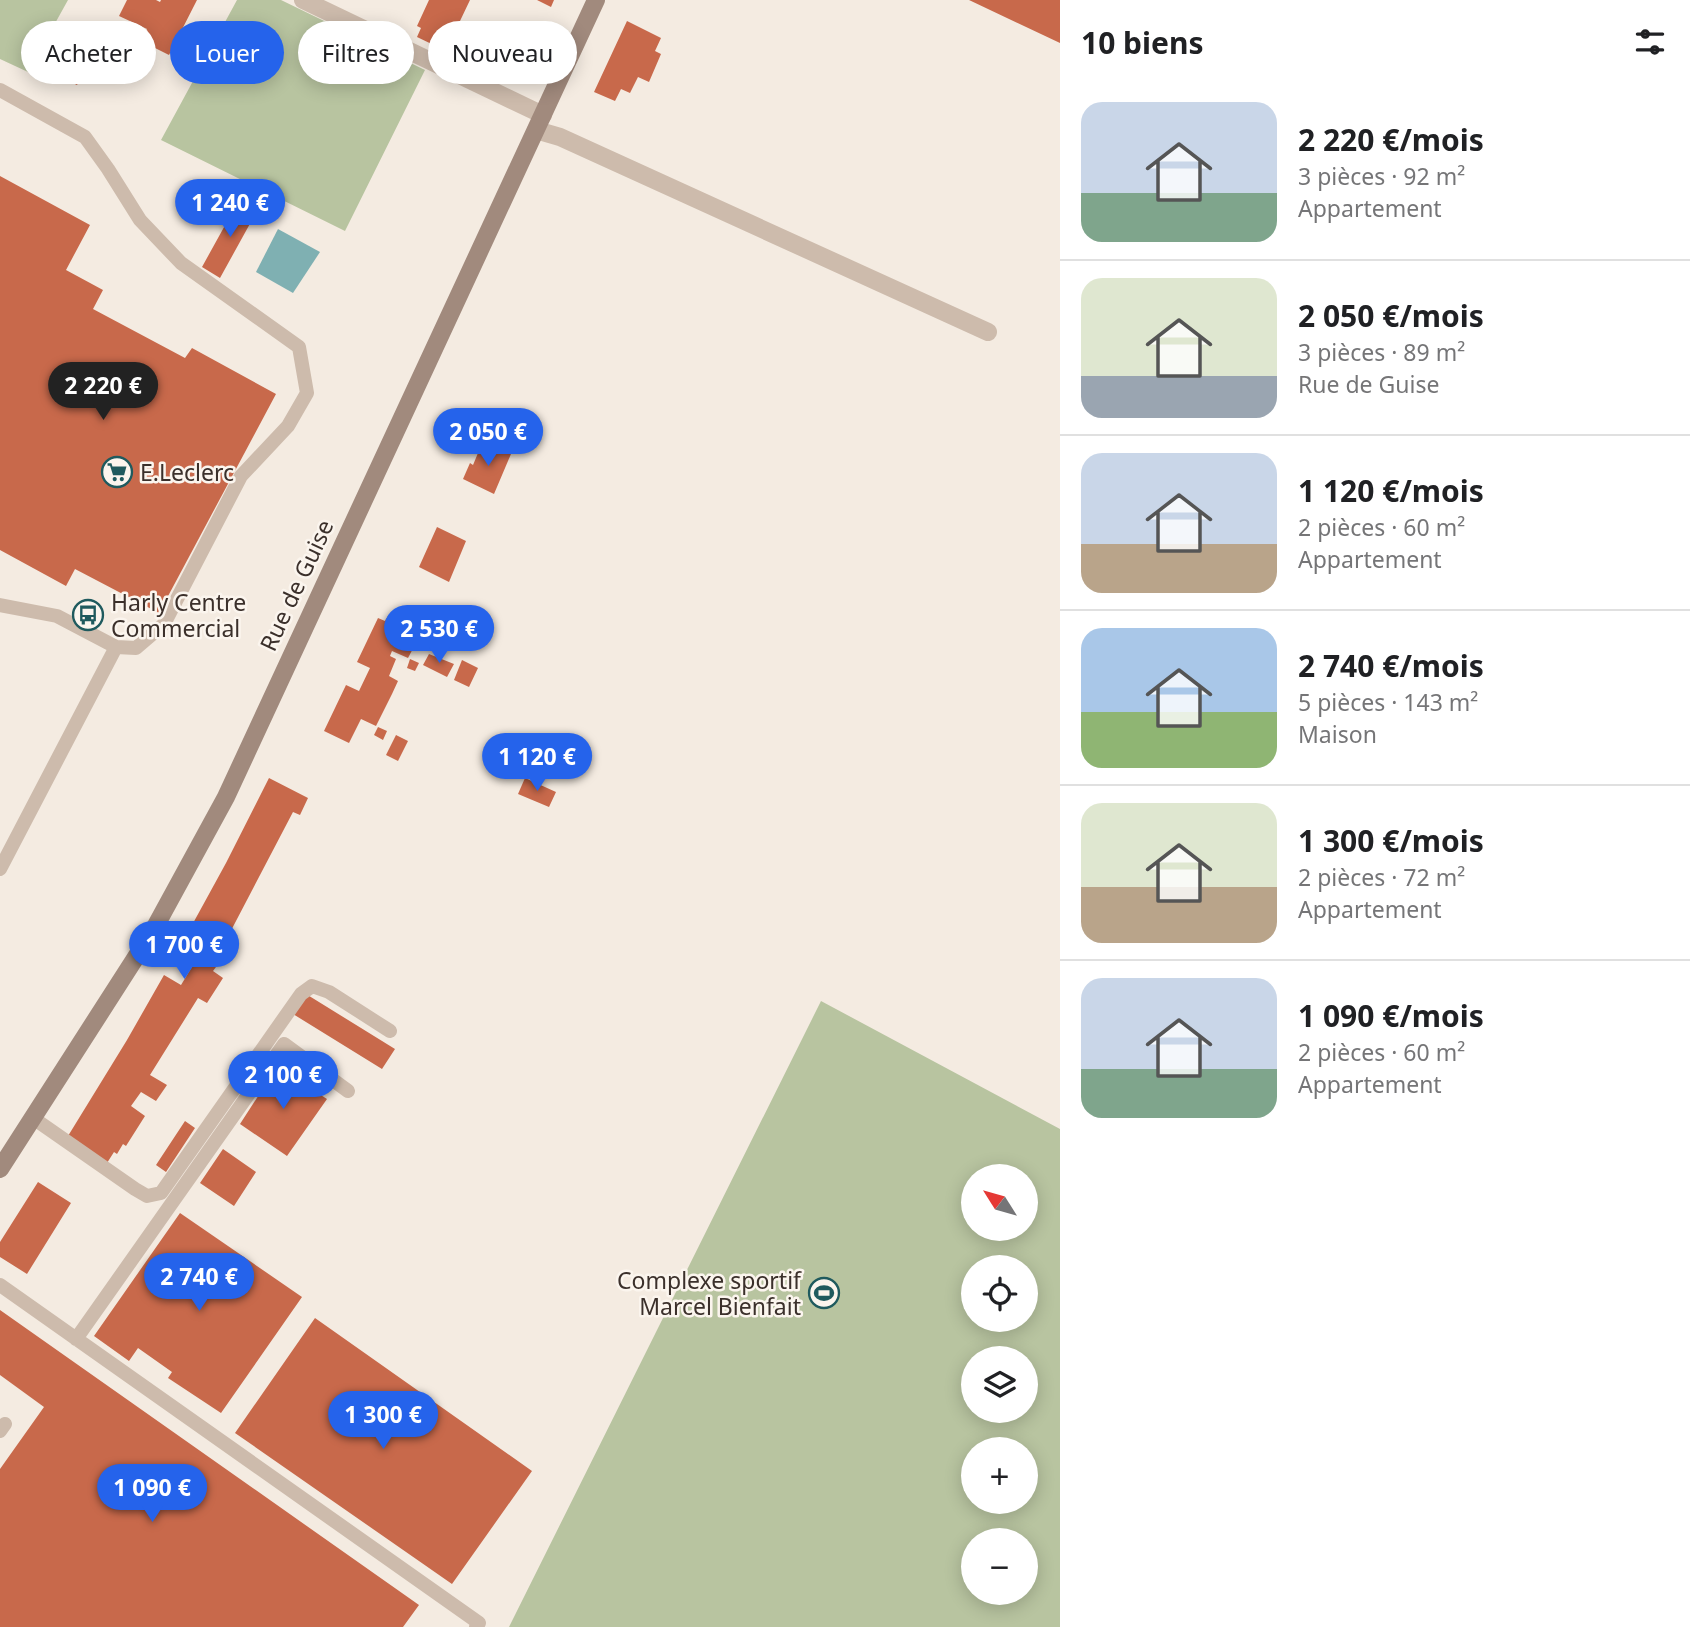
<!DOCTYPE html>
<html lang="fr">
<head>
<meta charset="utf-8">
<style>
  body { margin:0; font-family:"Noto Sans",sans-serif; background:#f6f6f6; color:#202124; height:100vh; display:flex; flex-direction:column; font-size:26px; white-space:nowrap }
  * { box-sizing:border-box; margin:0 }
  p { font-size:23px; color:#757577 }
  .icon { flex:none; width:38px; height:38px; fill:none; stroke:currentColor; stroke-width:2; stroke-linecap:round; stroke-linejoin:round }
  .map { position:relative; flex:1; overflow:hidden }
  .details { display:flex; flex-direction:column; background:#fff; width:630px }
  .details>* { flex:none }
  .top-card { position:absolute; left:21px; top:21px; width:665px; height:63px; display:flex; gap:14px }
  .needle { width:46px; rotate:307deg }
  .controls { position:absolute; left:961px; top:1164px; display:grid; gap:14px }
  .controls a { display:grid; place-items:center; width:77px; height:77px; border-radius:50%; background:#fff; box-shadow:0 4px 18px #0003; font-size:35px }
  .price { position:absolute; translate:-50% -60px; padding:0 16px; border-radius:24px; background:#2563eb; color:#fff; font-size:23px; line-height:46px; filter:drop-shadow(0 2px 4px #0008) }
  .price::after { content:''; position:absolute; left:50%; top:42px; width:21px; height:16px; margin-left:-10px; background:inherit; clip-path:polygon(0 0,100% 0,50% 100%) }
  .price.current { background:#222; color:#fff }
  ul { padding:0; list-style:none }
  li { display:flex; align-items:center; gap:21px; height:175px; padding:0 21px }
  li+li { border-top:2px solid #e0e0e0 }
  li span { display:grid; place-items:center; flex:none; width:196px; height:140px; border-radius:21px; color:#555 }
  li>.icon { margin-inline-start:auto }
  span .icon { width:84px; height:84px; fill:#fffc; stroke-width:1 }
  li b { font-size:30px }
  h2 { display:flex; justify-content:space-between; align-items:center; height:84px; padding:0 21px; font-size:30px }
  .tag { padding:0 24px; border-radius:32px; background:#fff; box-shadow:0 4px 18px #0003; font-size:24px; line-height:63px }
  .tag.current { background:#2563eb; color:#fff }
  main { display:flex; flex:1; min-height:0 }
  .map>svg:first-child { display:block }
  .green { fill:#b8c4a0; fill-rule:evenodd }
  .water { fill:#7fb0b2 }
  .building { fill:#c8694b }
  .lines { fill:none; stroke-linecap:round; stroke-linejoin:round }
  .lane { stroke:#cdbbac; stroke-width:14 }
  .street { stroke:#cdbbac; stroke-width:18 }
  .secondary { stroke:#a18a7d; stroke-width:18 }
  .labels { text-anchor:middle; dominant-baseline:central; stroke-width:5; stroke-linejoin:round; paint-order:stroke }
  .poi-label { font-size:23px; fill:#3b302b; stroke:#fbf5ee; text-anchor:start }
  .street-label { font-size:23px; fill:#3b302b; stroke:#fbf5ee }
</style>
</head>
<body>
<main>
<div class="map">
<svg width="1060" height="1627" viewBox="0 0 1060 1627">
  <rect width="100%" height="100%" fill="#f4ebe1"/>
  <path class="green" d="M0,0H68L28,72L0,59Z
    M237,0H281L425,70L345,231L161,140Z
    M821,1001L1060,1129V1627H509ZM973,1176H1026V1228H973ZM973,1267H1026V1320H973ZM1026,1358V1410H973V1358ZM973,1449H1026V1502H973ZM973,1540H1026V1592H973Z"/>
  <path class="water" d="M278,229L320,252L293,293L256,272Z"/>
  <path class="building" d="M127,0H156L160,2L161,0H197L169,55L141,41L147,29L119,16Z
    M429,0H470L450,42L446,40L442,49L417,37L421,28L417,26Z
    M537,0H554L551,7Z
    M969,0H1060V43Z
    M627,21L661,38L655,51L661,54L649,82L638,77L630,93L621,89L615,101L594,92Z
    M518,27L536,34L531,44L514,37Z
    M79,45L94,53L77,85L62,78Z
    M0,176L90,225L66,270L103,290L93,309L185,358L192,348L276,394L159,613L75,569L66,586L0,550Z
    M239,200L257,211L220,278L202,267Z
    M483,441L511,454L494,494L463,479L470,463L473,465Z
    M437,527L466,541L449,582L419,567Z
    M388,616L401,622L398,627L403,630L402,631L418,639L408,658L392,651L390,656L396,659L389,676L398,681L392,694L376,726L361,719L349,743L324,731L346,685L359,691L370,668L357,662L378,618L385,621Z
    M429,654L454,664L447,677L423,665Z
    M410,659L419,663L415,671L407,668Z
    M462,660L478,668L469,687L454,680Z
    M378,727L387,731L383,740L374,735Z
    M396,735L408,741L398,761L386,755Z
    M269,778L308,798L300,815L293,812L213,965L216,967L213,971L223,978L207,1003L198,998L150,1075L167,1085L156,1101L141,1092L131,1106L145,1116L126,1146L123,1144L117,1154L114,1152L107,1163L68,1136L127,1040L164,975L181,985L192,967L198,957L180,947L226,863Z
    M525,778L556,792L549,807L518,794Z
    M306,994L395,1049L382,1069L293,1014Z
    M277,1067L327,1099L287,1156L240,1124Z
    M185,1121L195,1128L166,1172L156,1165Z
    M223,1149L256,1172L234,1206L200,1183Z
    M38,1182L71,1203L27,1274L0,1257V1242Z
    M180,1213L302,1297L221,1413L168,1378L172,1372L138,1348L129,1361L94,1336Z
    M0,1310L419,1605L403,1627H0V1469L44,1407L0,1375Z
    M315,1318L532,1471L452,1584L235,1433Z"/>
  <g class="lines">
    <path class="lane" d="M0,90L85,137L108,169L140,220L181,263L299,347L307,393L288,426L241,476L164,624L136,648L116,647
      M0,605L57,616L116,647L0,869
      M33,1118L135,1189L147,1196L161,1193L301,994L312,986L329,992L390,1031
      M0,1285L479,1623L476,1627
      M76,1339L284,1044L348,1091
      M0,1431L5,1424"/>
    <path class="street" d="M303,0L543,115
      M536,130L560,137L988,332"/>
    <path class="secondary" d="M0,1169L154,929L226,797L596,0"/>
  </g>
  <defs>
    <g id="supermarket-ring" transform="scale(1.575)"><circle r="9.5" fill="#fbf5ee" stroke="#1f5a5e" stroke-width="1.5"/><path d="M-6-5.5h2.5l.6 2H6L4.5 2H-2.5L-4.4-4H-6ZM-1.5 3.2a1.3 1.3 0 1 0 .1 0ZM3 3.2a1.3 1.3 0 1 0 .1 0Z" fill="#1f5a5e"/></g>
    <g id="bus-ring" transform="scale(1.575)"><circle r="9.5" fill="#fbf5ee" stroke="#1f5a5e" stroke-width="1.5"/><path d="M-5-6H5V4H4V6H2V4H-2V6H-4V4H-5ZM-3.5-4V0h7V-4ZM-3.5 1.2v1.5H-2V1.2ZM2 1.2v1.5H3.5V1.2Z" fill="#1f5a5e"/></g>
    <g id="stadium-ring" transform="scale(1.575)"><circle r="9.5" fill="#fbf5ee" stroke="#1f5a5e" stroke-width="1.5"/><path d="M0-5a6.5 5 0 1 0 0 10a6.5 5 0 1 0 0-10ZM-3.5-1.8h7v3.6h-7Z" fill="#1f5a5e"/></g>
  </defs>
  <g fill-rule="evenodd">
    <use href="#supermarket-ring" x="117" y="472"/>
    <use href="#bus-ring" x="88" y="615"/>
    <use href="#stadium-ring" x="824" y="1293"/>
  </g>
  <g class="labels">
    <g class="poi-label">
      <text x="140" y="472">E.Leclerc</text>
      <text x="111" y="602">Harly Centre<tspan x="111" dy="26">Commercial</tspan></text>
      <text x="801" y="1280" text-anchor="end">Complexe sportif<tspan x="801" dy="26">Marcel Bienfait</tspan></text>
    </g>
    <g class="street-label">
      <text transform="translate(296 585) rotate(-65)">Rue de Guise</text>
    </g>
  </g>
</svg>
<div class="controls">
<a><svg class="needle" viewBox="-14 -14 28 28"><path d="M0-13l5 13h-10z" fill="#e53935"/><path d="M0 13l5-13h-10z" fill="#757577"/></svg></a>
<a><svg class="icon" aria-label="locate" viewBox="0 0 24 24"><circle cx="12" cy="12" r="6"/><path d="M12 2v4M12 18v4M2 12h4M18 12h4"/></svg></a>
<a><svg class="icon" aria-label="layers" viewBox="0 0 24 24"><path d="M12 4l9 5-9 5-9-5zM3 14l9 5 9-5"/></svg></a>
<a>+</a>
<a>−</a>
</div>
<b class="price" style="left:230px;top:239px">1 240 €</b>
<b class="price current" style="left:103px;top:422px">2 220 €</b>
<b class="price" style="left:488px;top:468px">2 050 €</b>
<b class="price" style="left:439px;top:665px">2 530 €</b>
<b class="price" style="left:537px;top:793px">1 120 €</b>
<b class="price" style="left:184px;top:981px">1 700 €</b>
<b class="price" style="left:283px;top:1111px">2 100 €</b>
<b class="price" style="left:199px;top:1313px">2 740 €</b>
<b class="price" style="left:383px;top:1451px">1 300 €</b>
<b class="price" style="left:152px;top:1524px">1 090 €</b>
<div class="top-card">
<a class="tag">Acheter</a>
<a class="tag current">Louer</a>
<a class="tag">Filtres</a>
<a class="tag">Nouveau</a>
</div>
</div>
<section class="details">
<h2>10 biens<svg class="icon" aria-label="filters" viewBox="0 0 24 24"><path d="M4 7h16M4 17h16"/><circle cx="9" cy="7" r="2"/><circle cx="15" cy="17" r="2"/></svg></h2>
<ul>
<li><span style="background:linear-gradient(#c9d6e8 65%,#7fa58c 0)"><svg class="icon" aria-label="home" viewBox="0 0 24 24"><path d="M3 11l9-7 9 7M6 9v11h12V9"/></svg></span><div><b>2 220 €/mois</b><p>3 pièces · 92 m²</p><p>Appartement</p></div></li>
<li><span style="background:linear-gradient(#dfe7d0 70%,#9aa5b1 0)"><svg class="icon" aria-label="home" viewBox="0 0 24 24"><path d="M3 11l9-7 9 7M6 9v11h12V9"/></svg></span><div><b>2 050 €/mois</b><p>3 pièces · 89 m²</p><p>Rue de Guise</p></div></li>
<li><span style="background:linear-gradient(#c9d6e8 65%,#b9a48a 0)"><svg class="icon" aria-label="home" viewBox="0 0 24 24"><path d="M3 11l9-7 9 7M6 9v11h12V9"/></svg></span><div><b>1 120 €/mois</b><p>2 pièces · 60 m²</p><p>Appartement</p></div></li>
<li><span style="background:linear-gradient(#a9c7e8 60%,#8fb573 0)"><svg class="icon" aria-label="home" viewBox="0 0 24 24"><path d="M3 11l9-7 9 7M6 9v11h12V9"/></svg></span><div><b>2 740 €/mois</b><p>5 pièces · 143 m²</p><p>Maison</p></div></li>
<li><span style="background:linear-gradient(#dfe7d0 60%,#b9a48a 0)"><svg class="icon" aria-label="home" viewBox="0 0 24 24"><path d="M3 11l9-7 9 7M6 9v11h12V9"/></svg></span><div><b>1 300 €/mois</b><p>2 pièces · 72 m²</p><p>Appartement</p></div></li>
<li><span style="background:linear-gradient(#c9d6e8 65%,#7fa58c 0)"><svg class="icon" aria-label="home" viewBox="0 0 24 24"><path d="M3 11l9-7 9 7M6 9v11h12V9"/></svg></span><div><b>1 090 €/mois</b><p>2 pièces · 60 m²</p><p>Appartement</p></div></li>
</ul>
</section>
</main>
</body>
</html>
